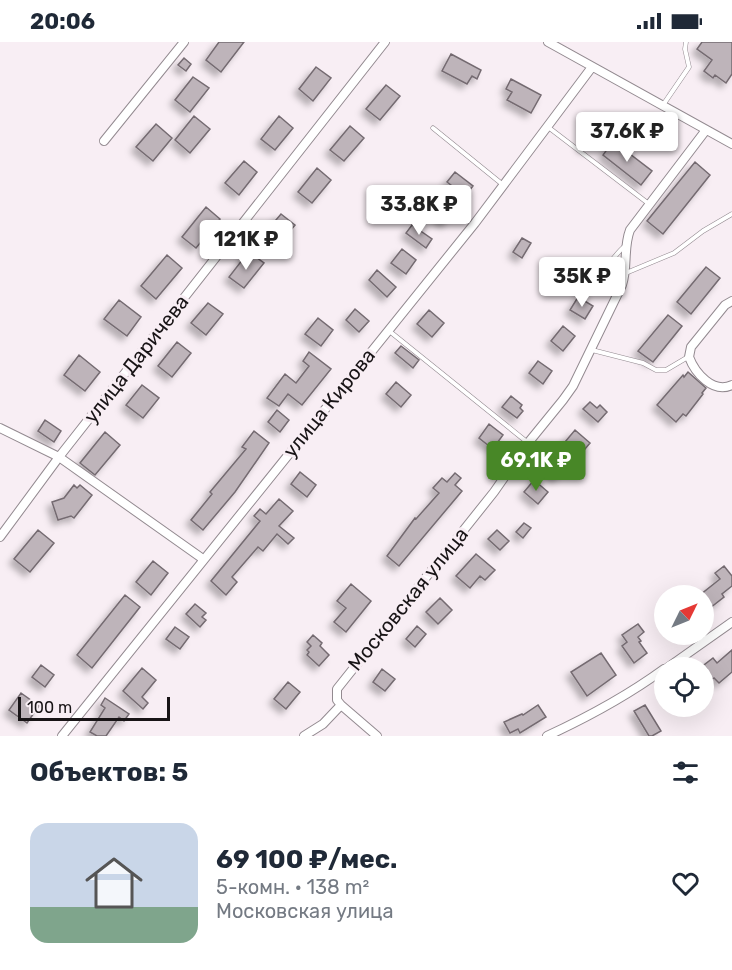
<!DOCTYPE html>
<html lang="ru">
<head>
<meta charset="utf-8">
<style>
  body { margin:0; font-family:Rubik,sans-serif; background:#f2f2f3; color:#1f2937; height:100vh; display:flex; flex-direction:column; font-size:22px; white-space:nowrap }
  * { box-sizing:border-box; margin:0 }
  p { font-size:20px; color:#747a83 }
  .icon { flex:none; width:33px; height:33px; fill:none; stroke:currentColor; stroke-width:2; stroke-linecap:round; stroke-linejoin:round }
  .map { position:relative; height:694px; overflow:hidden }
  .side { display:flex; flex-direction:column; background:#fff; flex:1 }
  .side>* { flex:none }
  .needle { width:39px; rotate:47deg }
  .buttons { position:absolute; left:654px; top:543px; display:grid; gap:12px }
  .buttons a { display:grid; place-items:center; width:60px; height:60px; border-radius:50%; background:#fff; box-shadow:0 6px 24px #0002; font-size:30px }
  .scale { position:absolute; left:18px; bottom:15px; width:152px; box-sizing:border-box; padding-left:6px; border:3px solid #181416; border-top:0; font-size:16px; line-height:21px; white-space:nowrap; color:#181416; -webkit-text-stroke:4px #f8eef4; paint-order:stroke }
  .price { position:absolute; translate:-50% -51px; padding:0 14px; border-radius:6px; background:#fff; color:#222; font-size:20px; line-height:39px; filter:drop-shadow(0 2px 3px #0008) }
  .price::after { content:''; position:absolute; left:50%; top:36px; width:18px; height:14px; margin-left:-9px; background:inherit; clip-path:polygon(0 0,100% 0,50% 100%) }
  .price.current { background:#488727; color:#fff }
  ul { padding:0; list-style:none }
  li { display:flex; align-items:center; gap:18px; height:150px; padding:0 30px }
  li span { display:grid; place-items:center; flex:none; width:168px; height:120px; border-radius:18px; color:#555 }
  li>.icon { margin-inline-start:auto }
  span .icon { width:72px; height:72px; fill:#fffc; stroke-width:1 }
  li b { font-size:26px }
  h2 { display:flex; justify-content:space-between; align-items:center; height:72px; padding:0 30px; font-size:26px }
  .status { display:flex; justify-content:space-between; align-items:center; height:42px; padding:0 30px; background:#fff; direction:ltr }
  .status svg { height:16px; fill:currentColor }
  .map>svg:first-child { display:block }
  .building { fill:#beb4ba; stroke:#746b71; stroke-width:1.5; filter:url(#shadow) }
  .lines { fill:none; stroke-linecap:round; stroke-linejoin:round }
  .service-casing { stroke:#938a90; stroke-width:5 }
  .minor-casing { stroke:#938a90; stroke-width:10 }
  .service { stroke:#fff; stroke-width:4 }
  .minor { stroke:#fff; stroke-width:8 }
  .labels { text-anchor:middle; dominant-baseline:central; stroke-width:6; stroke-linejoin:round; paint-order:stroke }
  .street-label { font-size:20px; fill:#181416; stroke:#f8eef4 }
</style>
</head>
<body>
<div class="status"><b>20:06</b><svg viewBox="0 0 49 12"><path d="M0 12V9h3v3zM5 12V6h3v6zM10 12V3h3v9zM15 12V0h3v12zM26 1h20v11H26zM47 4h2v5h-2z"/></svg></div>
<div class="map">
<svg width="732" height="694" viewBox="0 0 732 694">
  <defs>
    <filter id="shadow"><feDropShadow dx="-5" dy="5" stdDeviation="3" flood-color="#0004"/></filter>
  </defs>
  <rect width="100%" height="100%" fill="#f8eef4"/>
  <path class="building" d="M219,0H244L221,30L206,18Z
    M702,0H732V32L726,41L715,33L713,36L704,29L712,18L697,7Z
    M451,12L481,28L477,37L472,34L467,42L442,29Z
    M184,16L191,22L186,29L178,23Z
    M316,25L331,36L313,59L299,47Z
    M193,35L209,46L190,70L175,58Z
    M511,37L541,53L531,71L507,58L512,50L506,47Z
    M386,43L400,54L380,78L366,67Z
    M194,74L210,87L190,111L175,98Z
    M279,74L293,86L275,108L261,97Z
    M156,82L172,96L153,119L136,105Z
    M350,84L364,96L344,119L330,108Z
    M613,99L652,129L641,143L603,113Z
    M244,119L257,130L239,153L225,141Z
    M695,120L710,133L663,192L647,179Z
    M317,126L331,138L312,161L298,150Z
    M455,130L473,144L463,157L450,147L452,144L447,140Z
    M436,156L454,169L446,181L431,170L434,166L430,164Z
    M206,165L220,177L196,206L182,195Z
    M281,172L295,183L279,202L265,191Z
    M412,183L432,197L426,206L406,191Z
    M522,196L531,201L522,216L513,210Z
    M402,207L416,218L406,232L391,221Z
    M167,213L182,226L156,257L141,244Z
    M246,213L251,217L253,213L264,221L244,246L229,235Z
    M706,225L720,236L691,272L677,260Z
    M377,228L396,245L387,255L369,238Z
    M578,255L593,264L585,277L570,268Z
    M119,258L141,275L127,294L104,277Z
    M208,261L223,272L206,293L191,281Z
    M355,267L369,279L359,290L346,278Z
    M429,268L444,281L432,295L417,282Z
    M668,273L682,284L653,320L638,309Z
    M318,276L333,288L321,304L305,292Z
    M563,284L575,294L563,309L551,299Z
    M177,300L191,311L172,335L158,324Z
    M401,304L419,318L413,326L395,311Z
    M309,310L331,327L302,363L288,352L279,364L267,356L285,332L296,341L309,324L303,319Z
    M79,313L100,330L85,349L64,333Z
    M538,319L552,329L543,342L529,331Z
    M688,330L706,346L702,351L703,352L686,374L683,372L676,380L657,363L683,333L684,335Z
    M396,340L411,353L401,365L386,352Z
    M142,343L159,356L143,376L126,363Z
    M511,354L522,363L520,366L523,369L517,376L502,365Z
    M590,360L597,366L600,363L607,370L598,380L583,367Z
    M277,368L289,378L280,390L268,380Z
    M45,378L61,389L54,400L38,389Z
    M489,382L503,393L495,404L491,401L489,404L479,396Z
    M575,388L590,401L580,413L565,400Z
    M254,389L269,401L235,450L203,488L191,478L212,452L210,450L246,407L242,405Z
    M105,390L120,403L95,433L80,421Z
    M556,412L568,423L557,436L545,425Z
    M300,430L316,443L307,455L291,442Z
    M455,431L461,436L455,443L462,449L399,524L387,514L415,476L416,477L439,451L433,446L442,436L447,440Z
    M534,438L548,450L538,462L524,450Z
    M74,443L77,446L80,443L92,453L74,476L71,474L58,478L52,460L64,456Z
    M279,457L293,469L279,484L294,496L288,502L277,492L263,509L258,505L232,535L237,540L226,553L211,539L260,479L254,474L260,467L266,472Z
    M524,481L531,486L523,496L516,490Z
    M38,488L54,501L30,530L14,517Z
    M497,488L509,499L500,508L488,497Z
    M476,512L495,528L485,538L480,534L470,546L456,534Z
    M153,519L168,531L151,553L136,540Z
    M724,524L732,534V544L722,552L724,555L710,566L704,558V554L700,553L720,537L715,531Z
    M351,542L371,559L346,590L334,580L346,566L337,559Z
    M125,553L140,565L92,626L77,613Z
    M440,556L452,568L438,582L426,570Z
    M195,562L206,571L202,575L206,578L200,585L186,572Z
    M638,582L644,590L638,595L641,599L639,600L647,611L634,621L622,604L627,600L622,593Z
    M417,584L426,592L415,605L406,597Z
    M175,585L189,595L180,607L166,597Z
    M313,593L322,601L320,604L329,613L319,624L307,613L309,610L307,608L311,604L307,600Z
    M732,608V630L719,641L714,636L711,638L705,630L707,627L704,623L713,616L717,621Z
    M601,611L616,633L587,654L571,630Z
    M41,623L54,633L45,645L32,635Z
    M142,626L156,638L142,655L148,661L143,667L123,649Z
    M382,627L395,637L385,649L373,640Z
    M288,640L300,650L286,667L274,657Z
    M21,651L39,664L27,681L9,668Z
    M105,656L129,672L124,679L119,675L106,694H97L90,690L105,666L101,663Z
    M538,663L546,675L520,691L518,687L510,691L504,680L522,672L523,673Z
    M645,663L661,689L652,694H649L634,669Z"/>
  <g class="lines">
    <g class="service-casing">
      <path id="service" d="M663,63L689,25L685,7L686,0
        M548,85L649,162
        M433,86L502,142
        M551,221C567,230 586,244 603,229C611,221 616,211 625,204
        M626,231L674,211L703,189L732,172
        M388,288L527,400
        M592,308L643,321L656,328H666L688,315"/>
    </g>
    <g class="minor-casing">
      <path id="minor" d="M548,0L732,102
        M104,99L184,0
        M732,259L725,263L691,305L689,315C695,331 713,352 732,343
        M0,386L59,415L203,517
        M0,495L59,415L385,0
        M667,626L732,580
        M62,694L475,181L592,25
        M304,694L323,682L341,663
        M377,694L341,663L337,658V647L494,450L528,401L563,358L573,344L622,243C628,225 623,206 630,188L706,88
        M547,694C588,675 627,654 664,627"/>
    </g>
    <use href="#service" class="service"/>
    <use href="#minor" class="minor"/>
  </g>
  <g class="labels">
    <g class="street-label">
      <text transform="translate(136 317) rotate(-52)">улица Даричева</text>
      <text transform="translate(329 361) rotate(-51)">улица Кирова</text>
      <text transform="translate(408 557) rotate(-51)">Московская улица</text>
    </g>
  </g>
</svg>
<div class="buttons">
<a><svg class="needle" viewBox="-14 -14 28 28"><path d="M0-13l5 13h-10z" fill="#e53935"/><path d="M0 13l5-13h-10z" fill="#747a83"/></svg></a>
<a><svg class="icon" aria-label="locate" viewBox="0 0 24 24"><circle cx="12" cy="12" r="6"/><path d="M12 2v4M12 18v4M2 12h4M18 12h4"/></svg></a>
</div>
<div class="scale">100 m</div>
<b class="price" style="left:627px;top:121px">37.6K ₽</b>
<b class="price" style="left:419px;top:194px">33.8K ₽</b>
<b class="price" style="left:246px;top:229px">121K ₽</b>
<b class="price" style="left:582px;top:266px">35K ₽</b>
<b class="price current" style="left:536px;top:450px">69.1K ₽</b>
</div>
<section class="side">
<h2>Объектов: 5<svg class="icon" aria-label="filters" viewBox="0 0 24 24"><path d="M4 7h16M4 17h16"/><circle cx="9" cy="7" r="2"/><circle cx="15" cy="17" r="2"/></svg></h2>
<ul>
<li><span style="background:linear-gradient(#c9d6e8 70%,#7fa58c 0)"><svg class="icon" aria-label="home" viewBox="0 0 24 24"><path d="M3 11l9-7 9 7M6 9v11h12V9"/></svg></span><div><b>69 100 ₽/мес.</b><p>5-комн. · 138 m²</p><p>Московская улица</p></div><svg class="icon" aria-label="heart" viewBox="0 0 24 24"><path d="M12 20l-8-8c-3-5 5-10 8-4 3-6 11-1 8 4z"/></svg></li>
</ul>
</section>
</body>
</html>
